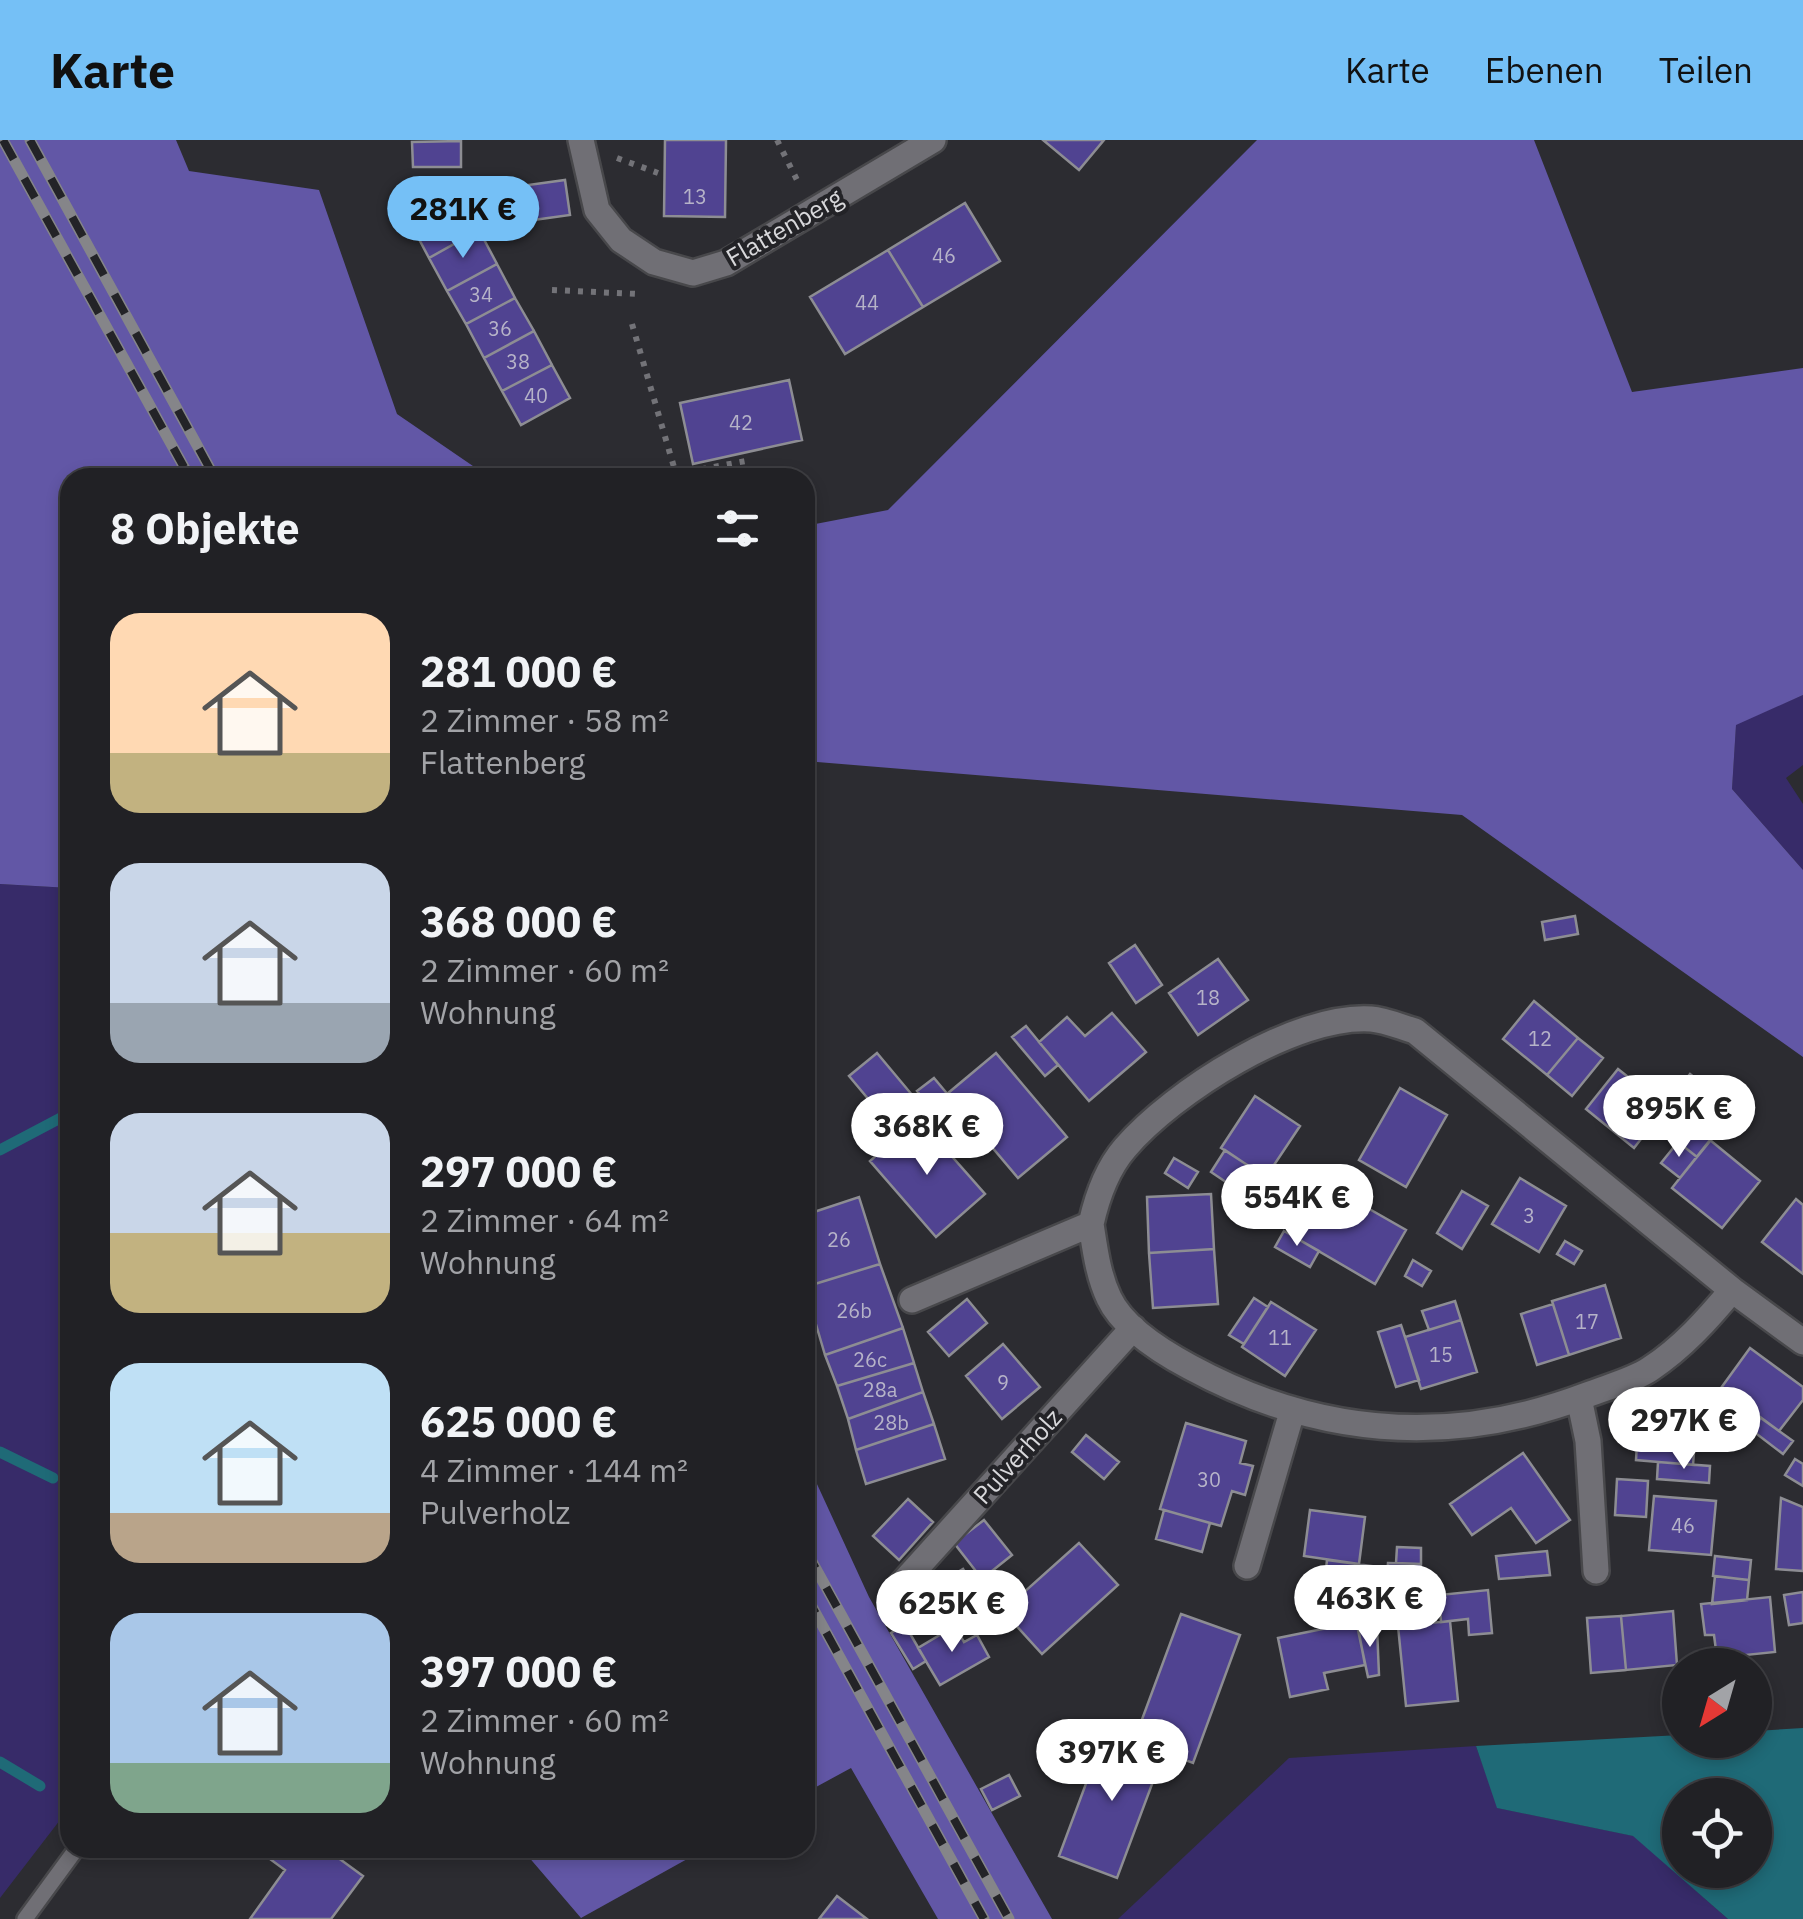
<!DOCTYPE html>
<html lang="de">
<head>
<meta charset="utf-8">
<style>
  body { margin:0; font-family:"IBM Plex Sans",sans-serif; background:#29292d; color:#f1f3f6; height:100vh; display:flex; flex-direction:column; font-size:38px; white-space:nowrap }
  * { box-sizing:border-box; margin:0 }
  p { font-size:32px; color:#a2a3a7 }
  .icon { flex:none; width:55px; height:55px; fill:none; stroke:currentColor; stroke-width:2; stroke-linecap:round; stroke-linejoin:round }
  .map { position:relative; flex:1; overflow:hidden }
  .panel { position:absolute; left:60px; top:328px; width:755px; height:1390px; display:flex; flex-direction:column; background:#212125; border-radius:30px; box-shadow:0 5px 15px #0003,0 0 0 2px #3e3e42 }
  .panel>* { flex:none }
  .needle { width:65px; rotate:217deg }
  .tools { position:absolute; left:1662px; top:1508px; display:grid; gap:20px }
  .tools a { display:grid; place-items:center; width:110px; height:110px; border-radius:50%; background:#212125; box-shadow:0 5px 15px #0003,0 0 0 2px #3e3e42; font-size:50px }
  .price { position:absolute; translate:-50% -85px; padding:0 22px; border-radius:35px; background:#fff; color:#222; font-size:32px; line-height:65px; filter:drop-shadow(0 2px 5px #0008) }
  .price::after { content:''; position:absolute; left:50%; top:60px; width:30px; height:22px; margin-left:-15px; background:inherit; clip-path:polygon(0 0,100% 0,50% 100%) }
  .price.selected { background:#75c0f6; color:#111 }
  ul { padding:0; list-style:none }
  li { display:flex; align-items:center; gap:30px; height:250px; padding:0 50px }
  li span { display:grid; place-items:center; flex:none; width:280px; height:200px; border-radius:30px; color:#555 }
  li>.icon { margin-inline-start:auto }
  span .icon { width:120px; height:120px; fill:#fffc; stroke-width:1 }
  li b { font-size:42px }
  h2 { display:flex; justify-content:space-between; align-items:center; height:120px; padding:0 50px; font-size:42px }
  header { display:flex; align-items:center; gap:60px; box-sizing:border-box; height:140px; padding:0 50px; background:#75c0f6; color:#111 }
  header strong { font-size:48px }
  nav { display:flex; gap:55px; margin-inline-start:auto; font-size:35px }
  .map>svg:first-child { display:block }
  .green { fill:#372b69 }
  .forest { fill:#6257a6 }
  .water { fill:#1f6a77; fill-rule:evenodd }
  .lines { fill:none; stroke-linecap:round; stroke-linejoin:round }
  .stream { stroke:#1f6a77; stroke-width:11 }
  .building { fill:#504391; stroke:#8d8d93; stroke-width:2.5 }
  .lane-casing { stroke:#48484b; stroke-width:20 }
  .street-casing { stroke:#48484b; stroke-width:30 }
  .path { stroke:#737378; stroke-width:6; stroke-dasharray:5 8; stroke-linecap:butt }
  .lane { stroke:#706f75; stroke-width:15 }
  .street { stroke:#706f75; stroke-width:25 }
  .rail-casing { stroke:#858589; stroke-width:11 }
  .rail { stroke:#232327; stroke-width:8; stroke-dasharray:22; stroke-linecap:butt }
  .labels { text-anchor:middle; dominant-baseline:central; stroke-width:8; stroke-linejoin:round; paint-order:stroke }
  .number-label { font-size:20px; fill:#b6b3c8 }
  .street-label { font-size:25px; fill:#d8d8db; stroke:#232327 }
</style>
</head>
<body>
<header>
<strong>Karte</strong>
<nav><a>Karte</a><a>Ebenen</a><a>Teilen</a></nav>
</header>
<div class="map">
<svg width="1803" height="1779" viewBox="0 0 1803 1779">
  <rect width="100%" height="100%" fill="#2c2c31"/>
  <path class="green" d="M1803,555V625L1786,638L1803,664V730L1732,649L1736,584Z
    M0,744L70,748V1667L0,1758Z
    M1476,1606L1498,1668L1634,1696L1728,1779H1118L1289,1618Z"/>
  <path class="forest" d="M0,0H176L189,31L319,50L397,274L489,337L70,338V748L0,744Z
    M1257,0H1534L1632,252L1803,228V555L1736,585L1732,649L1803,730V917L1462,675L805,621V386L888,370Z
    M805,1318L869,1457L1052,1779H938L851,1628L805,1653Z
    M521,1708H707L581,1778Z"/>
  <path class="water" d="M1803,1588V1779H1728L1633,1696L1497,1668L1476,1606L1680,1595V1600H1755V1591ZM1680,1655H1755V1730H1680Z"/>
  <g class="lines">
    <path class="stream" d="M0,1010L70,973
      M0,1312L53,1338
      M0,1622L40,1646"/>
  </g>
  <path class="building" d="M665,0H726L725,77L664,76Z
    M1043,0H1104L1079,30Z
    M461,1V27H413L412,2Z
    M565,40L570,75L526,81L521,46Z
    M461,57L479,90L429,118L411,84Z
    M965,63L1000,121L923,167L888,110Z
    M479,90L497,124L447,151L429,118Z
    M888,110L923,167L845,214L810,157Z
    M497,124L515,158L466,184L447,151Z
    M515,158L534,191L484,218L466,184Z
    M534,191L552,225L502,251L484,218Z
    M552,225L570,258L521,285L502,251Z
    M789,240L802,300L693,324L680,263Z
    M1575,776L1578,794L1545,800L1542,782Z
    M1135,805L1162,845L1136,863L1109,823Z
    M1218,819L1248,860L1198,895L1169,853Z
    M1534,861L1578,898L1547,935L1503,899Z
    M1112,873L1146,912L1089,961L1039,902L1067,877L1085,896Z
    M1026,886L1058,925L1045,936L1012,897Z
    M1578,898L1603,918L1572,956L1547,935Z
    M877,913L918,962L890,985L849,936Z
    M996,913L1067,997L1018,1038L947,954Z
    M1618,929L1666,967L1634,1008L1586,969Z
    M1690,934L1716,955L1690,987L1664,966Z
    M934,938L965,975L948,989L917,951Z
    M1400,948L1447,975L1406,1047L1359,1020Z
    M1255,956L1300,986L1266,1037L1221,1008Z
    M1709,963L1728,979L1697,1017L1678,1002Z
    M918,978L985,1054L936,1097L870,1021Z
    M1710,1000L1760,1041L1722,1088L1672,1048Z
    M1678,1002L1697,1017L1680,1038L1661,1023Z
    M1225,1010L1262,1035L1248,1057L1211,1032Z
    M1174,1018L1198,1032L1188,1048L1165,1033Z
    M1520,1038L1566,1066L1539,1112L1492,1084Z
    M1329,1046L1406,1090L1375,1144L1298,1099Z
    M1462,1051L1488,1066L1462,1109L1437,1093Z
    M1211,1054L1214,1109L1149,1113L1147,1057Z
    M859,1057L880,1124L805,1147V1075Z
    M1796,1059L1803,1065V1134L1762,1102Z
    M1284,1091L1319,1111L1310,1127L1275,1107Z
    M1565,1101L1582,1111L1574,1124L1557,1114Z
    M1214,1109L1218,1164L1153,1168L1149,1113Z
    M1413,1120L1431,1131L1422,1146L1405,1136Z
    M880,1124L903,1188L825,1215L805,1147Z
    M1605,1145L1621,1198L1569,1215L1552,1161Z
    M1254,1158L1268,1167L1244,1204L1229,1195Z
    M967,1159L987,1183L949,1216L928,1192Z
    M1455,1161L1461,1180L1429,1190L1422,1171Z
    M1271,1162L1316,1190L1285,1236L1242,1207Z
    M1553,1164L1569,1215L1537,1225L1521,1174Z
    M1461,1180L1477,1232L1421,1249L1405,1197Z
    M1401,1185L1419,1240L1396,1247L1378,1192Z
    M903,1188L914,1223L837,1246L825,1215Z
    M1003,1204L1040,1247L1002,1279L966,1236Z
    M1750,1208L1803,1247V1260L1779,1291L1721,1248Z
    M914,1223L923,1252L848,1279L837,1246Z
    M923,1252L934,1284L856,1310L848,1279Z
    M1639,1270L1697,1274L1693,1325L1636,1320Z
    M1758,1276L1793,1301L1783,1314L1749,1288Z
    M1186,1283L1246,1301L1240,1323L1253,1326L1245,1355L1232,1351L1221,1386L1160,1369Z
    M934,1284L945,1319L866,1344L856,1310Z
    M1086,1295L1119,1322L1104,1339L1072,1312Z
    M1523,1313L1570,1380L1536,1403L1511,1368L1472,1395L1450,1364Z
    M1795,1319L1803,1324V1346L1785,1335Z
    M1658,1322L1710,1326L1709,1343L1657,1339Z
    M1617,1339L1648,1341L1646,1377L1615,1375Z
    M1654,1356L1716,1361L1711,1415L1649,1410Z
    M1781,1358L1803,1367V1431L1776,1429Z
    M908,1359L933,1382L899,1420L873,1396Z
    M1164,1370L1210,1383L1202,1412L1156,1399Z
    M1310,1370L1365,1377L1359,1424L1304,1416Z
    M984,1380L1012,1415L982,1439L954,1403Z
    M1079,1403L1118,1445L1042,1514L1003,1471Z
    M1397,1407L1421,1408V1424L1396,1423Z
    M1547,1411L1550,1435L1499,1439L1496,1416Z
    M1715,1416L1751,1420L1749,1440L1713,1436Z
    M1327,1420L1379,1427L1376,1445L1325,1438Z
    M1388,1423L1421,1424L1420,1438L1387,1436Z
    M963,1429L980,1458L951,1475L933,1447Z
    M1715,1436L1749,1440L1747,1460L1712,1464Z
    M1488,1450L1492,1493L1469,1495L1468,1479L1441,1482L1439,1455Z
    M1803,1452V1483L1789,1485L1784,1455Z
    M1770,1457L1775,1512L1717,1518L1714,1495H1705L1701,1464Z
    M1673,1471L1677,1525L1626,1530L1621,1476Z
    M1181,1474L1240,1495L1193,1623L1134,1601Z
    M1621,1476L1626,1530L1591,1533L1587,1478Z
    M1450,1481L1458,1561L1406,1566L1398,1486Z
    M1357,1482L1365,1525L1324,1533L1328,1549L1290,1557L1278,1498Z
    M905,1485L926,1521L913,1529L891,1493Z
    M955,1486L964,1502L977,1495L989,1517L940,1545L918,1508Z
    M1377,1487L1379,1535L1368,1537L1358,1490Z
    M1106,1590L1164,1612L1117,1738L1059,1716Z
    M1009,1635L1020,1656L992,1670L981,1649Z
    M255,1708H344L337,1717L363,1736L331,1779H250L285,1730Z
    M837,1756L867,1779H819Z"/>
  <g class="lines">
    <g class="lane-casing">
      <path id="lane" d="M25,1779L77,1708"/>
    </g>
    <g class="street-casing">
      <path id="street" d="M581,0L597,70L621,100L654,122L693,133L726,123L933,0
        M1091,1084C1095,1109 1098,1135 1109,1158C1123,1188 1162,1212 1190,1227C1317,1296 1450,1307 1587,1255C1607,1247 1632,1241 1650,1229C1682,1208 1708,1179 1732,1150
        M912,1160L1091,1084C1097,1057 1106,1030 1125,1008C1173,952 1295,874 1371,879C1385,880 1401,887 1415,891L1732,1150L1803,1202
        M1579,1258L1588,1301L1596,1431
        M1247,1426L1292,1272
        M901,1445L1133,1188"/>
    </g>
    <path class="path" d="M777,0L799,44
      M617,18L658,33
      M552,150L638,154
      M632,184L676,334L751,320"/>
    <use href="#lane" class="lane"/>
    <use href="#street" class="street"/>
    <g class="rail-casing">
      <path id="rail" d="M3,0L190,338
        M30,0L215,338
        M805,1409L1009,1779
        M805,1454L984,1779"/>
    </g>
    <use href="#rail" class="rail"/>
  </g>
  <g class="labels">
    <g class="number-label">
      <text x="695" y="56">13</text>
      <text x="944" y="115">46</text>
      <text x="481" y="154">34</text>
      <text x="867" y="162">44</text>
      <text x="500" y="188">36</text>
      <text x="518" y="221">38</text>
      <text x="536" y="255">40</text>
      <text x="741" y="282">42</text>
      <text x="1208" y="857">18</text>
      <text x="1540" y="898">12</text>
      <text x="1529" y="1075">3</text>
      <text x="839" y="1099">26</text>
      <text x="854" y="1170">26b</text>
      <text x="1587" y="1181">17</text>
      <text x="1280" y="1197">11</text>
      <text x="1441" y="1214">15</text>
      <text x="870" y="1219">26c</text>
      <text x="1003" y="1242">9</text>
      <text x="880" y="1249">28a</text>
      <text x="891" y="1282">28b</text>
      <text x="1209" y="1339">30</text>
      <text x="1683" y="1385">46</text>
    </g>
    <g class="street-label">
      <text transform="translate(784 87) rotate(-30)">Flattenberg</text>
      <text transform="translate(1017 1316) rotate(-48)">Pulverholz</text>
    </g>
  </g>
</svg>
<div class="tools">
<a><svg class="needle" viewBox="-14 -14 28 28"><path d="M0-13l5 13h-10z" fill="#e53935"/><path d="M0 13l5-13h-10z" fill="#a2a3a7"/></svg></a>
<a><svg class="icon" aria-label="locate" viewBox="0 0 24 24"><circle cx="12" cy="12" r="6"/><path d="M12 2v4M12 18v4M2 12h4M18 12h4"/></svg></a>
</div>
<b class="price selected" style="left:463px;top:121px">281K €</b>
<b class="price" style="left:1679px;top:1020px">895K €</b>
<b class="price" style="left:927px;top:1038px">368K €</b>
<b class="price" style="left:1297px;top:1109px">554K €</b>
<b class="price" style="left:1684px;top:1332px">297K €</b>
<b class="price" style="left:1370px;top:1510px">463K €</b>
<b class="price" style="left:952px;top:1515px">625K €</b>
<b class="price" style="left:1112px;top:1664px">397K €</b>
<section class="panel">
<h2>8 Objekte<svg class="icon" aria-label="filters" viewBox="0 0 24 24"><path d="M4 7h16M4 17h16"/><circle cx="9" cy="7" r="2"/><circle cx="15" cy="17" r="2"/></svg></h2>
<ul>
<li><span style="background:linear-gradient(#ffd9b3 70%,#c2b280 0)"><svg class="icon" aria-label="home" viewBox="0 0 24 24"><path d="M3 11l9-7 9 7M6 9v11h12V9"/></svg></span><div><b>281 000 €</b><p>2 Zimmer · 58 m²</p><p>Flattenberg</p></div></li>
<li><span style="background:linear-gradient(#c9d6e8 70%,#9aa5b1 0)"><svg class="icon" aria-label="home" viewBox="0 0 24 24"><path d="M3 11l9-7 9 7M6 9v11h12V9"/></svg></span><div><b>368 000 €</b><p>2 Zimmer · 60 m²</p><p>Wohnung</p></div></li>
<li><span style="background:linear-gradient(#c9d6e8 60%,#c2b280 0)"><svg class="icon" aria-label="home" viewBox="0 0 24 24"><path d="M3 11l9-7 9 7M6 9v11h12V9"/></svg></span><div><b>297 000 €</b><p>2 Zimmer · 64 m²</p><p>Wohnung</p></div></li>
<li><span style="background:linear-gradient(#bfe0f5 75%,#b9a48a 0)"><svg class="icon" aria-label="home" viewBox="0 0 24 24"><path d="M3 11l9-7 9 7M6 9v11h12V9"/></svg></span><div><b>625 000 €</b><p>4 Zimmer · 144 m²</p><p>Pulverholz</p></div></li>
<li><span style="background:linear-gradient(#a9c7e8 75%,#7fa58c 0)"><svg class="icon" aria-label="home" viewBox="0 0 24 24"><path d="M3 11l9-7 9 7M6 9v11h12V9"/></svg></span><div><b>397 000 €</b><p>2 Zimmer · 60 m²</p><p>Wohnung</p></div></li>
</ul>
</section>
</div>
</body>
</html>
